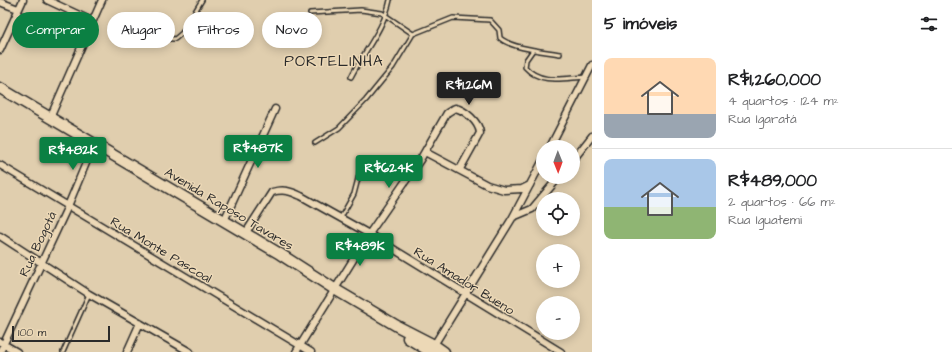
<!DOCTYPE html>
<html lang="pt">
<head>
<meta charset="utf-8">
<style>
  body { margin:0; font-family:"Architects Daughter",sans-serif; background:#f2f2f2; color:#202124; height:100vh; display:flex; flex-direction:column; font-size:15px; white-space:nowrap }
  * { box-sizing:border-box; margin:0 }
  p { font-size:13px; color:#757577 }
  .icon { flex:none; width:22px; height:22px; fill:none; stroke:currentColor; stroke-width:2; stroke-linecap:round; stroke-linejoin:round }
  .map { position:relative; flex:1; overflow:hidden }
  .panel { display:flex; flex-direction:column; background:#fff; width:360px }
  .panel>* { flex:none }
  .guide { position:absolute; left:12px; top:12px; width:380px; height:36px; display:flex; gap:8px }
  .needle { width:26px; rotate:179deg }
  .controls { position:absolute; left:536px; top:140px; display:grid; gap:8px }
  .controls a { display:grid; place-items:center; width:44px; height:44px; border-radius:50%; background:#fff; box-shadow:0 2px 10px #0003; font-size:20px }
  .scale { position:absolute; left:12px; bottom:10px; width:98px; box-sizing:border-box; padding-left:4px; border:2px solid #2b2b2b; border-top:0; font-size:11px; line-height:14px; white-space:nowrap; color:#2b2b2b; -webkit-text-stroke:3px #ecd8b6; paint-order:stroke }
  .price { position:absolute; translate:-50% -34px; padding:0 9px; border-radius:4px; background:#0b8043; color:#fff; font-size:13px; line-height:26px; filter:drop-shadow(0 1px 2px #0008) }
  .price::after { content:''; position:absolute; left:50%; top:24px; width:12px; height:9px; margin-left:-6px; background:inherit; clip-path:polygon(0 0,100% 0,50% 100%) }
  .price.on { background:#222; color:#fff }
  ul { padding:0; list-style:none }
  li { display:flex; align-items:center; gap:12px; height:100px; padding:0 12px }
  li+li { border-top:1px solid #e0e0e0 }
  li span { display:grid; place-items:center; flex:none; width:112px; height:80px; border-radius:8px; color:#555 }
  li>.icon { margin-inline-start:auto }
  span .icon { width:48px; height:48px; fill:#fffc; stroke-width:1 }
  li b { font-size:17px }
  h2 { display:flex; justify-content:space-between; align-items:center; height:48px; padding:0 12px; font-size:17px }
  .pill { padding:0 14px; border-radius:18px; background:#fff; box-shadow:0 2px 10px #0003; font-size:14px; line-height:36px }
  .pill.on { background:#0b8043; color:#fff }
  main { display:flex; flex:1; min-height:0 }
  .map>svg:first-child { display:block }
  .lines { fill:none; stroke-linecap:round; stroke-linejoin:round }
  .lane-casing { stroke:#2b2b2b; stroke-width:6 }
  .street-casing { stroke:#2b2b2b; stroke-width:9 }
  .primary-casing { stroke:#2b2b2b; stroke-width:13 }
  .lane { stroke:#ecd8b6; stroke-width:3 }
  .street { stroke:#ecd8b6; stroke-width:6 }
  .primary { stroke:#ecd8b6; stroke-width:10 }
  .labels { text-anchor:middle; dominant-baseline:central; stroke-width:3; stroke-linejoin:round; paint-order:stroke }
  .street-label { font-size:13px; fill:#2b2b2b; stroke:#ecd8b6 }
  .quarter-label { font-size:15px; letter-spacing:1px; fill:#2b2b2b; stroke:#ecd8b6 }
</style>
</head>
<body>
<main>
<div class="map">
<svg width="592" height="352" viewBox="0 0 592 352">
  <rect width="100%" height="100%" fill="#e0ceae"/>
  <filter id="ink" filterUnits="userSpaceOnUse"><feTurbulence type="fractalNoise" baseFrequency=".025" numOctaves="2"/><feDisplacementMap in="SourceGraphic" scale="8" xChannelSelector="R" yChannelSelector="G"/><feConvolveMatrix kernelMatrix="1 2 1 2 8 2 1 2 1" color-interpolation-filters="sRGB"/></filter>
  <g filter="url(#ink)">
    <g class="lines">
      <g class="lane-casing">
        <path id="lane" d="M310,13L361,10L382,13L413,34
          M132,38L175,39L182,33L202,0
          M533,50L526,60L525,67C541,85 564,78 586,77
          M351,77C364,51 384,29 390,0
          M315,143L339,128L366,100L393,67L413,34L453,18L490,20L499,30L500,38C513,49 543,51 560,54
          M340,219L354,194L360,171
          M63,352L89,294"/>
      </g>
      <g class="street-casing">
        <path id="street" d="M47,0L92,21
          M0,2L18,9
          M0,50L23,0
          M50,118L102,0
          M550,147L592,65
          M425,152L487,185L504,190L522,189L530,185
          M573,160L592,136
          M0,165L311,352
          M513,217L532,209L559,177
          M224,221L275,109
          M245,234L272,192C284,189 290,191 301,196L369,234L561,352
          M0,236L89,294L190,352
          M0,342L17,352
          M434,345L513,217L543,160
          M0,352L68,206L94,144
          M127,352L140,323
          M296,352L369,234L420,160L447,113L455,108C465,110 479,122 480,133L460,169"/>
      </g>
      <g class="primary-casing">
        <path id="primary" d="M0,88L280,254L336,290L397,326L434,345L444,352
          M408,338L431,352"/>
      </g>
      <use href="#lane" class="lane"/>
      <use href="#street" class="street"/>
      <use href="#primary" class="primary"/>
    </g>
  </g>
  <g class="labels">
    <g class="street-label">
      <text transform="translate(229 209) rotate(31)">Avenida Raposo Tavares</text>
      <text transform="translate(38 244) rotate(-65)">Rua Bogotá</text>
      <text transform="translate(161 250) rotate(31)">Rua Monte Pascoal</text>
      <text transform="translate(464 281) rotate(32)">Rua Amador Bueno</text>
    </g>
    <g class="quarter-label">
      <text x="334" y="61">PORTELINHA</text>
    </g>
  </g>
</svg>
<div class="controls">
<a><svg class="needle" viewBox="-14 -14 28 28"><path d="M0-13l5 13h-10z" fill="#e53935"/><path d="M0 13l5-13h-10z" fill="#757577"/></svg></a>
<a><svg class="icon" aria-label="locate" viewBox="0 0 24 24"><circle cx="12" cy="12" r="6"/><path d="M12 2v4M12 18v4M2 12h4M18 12h4"/></svg></a>
<a>+</a>
<a>−</a>
</div>
<div class="scale">100 m</div>
<b class="price on" style="left:469px;top:106px">R$1.26M</b>
<b class="price" style="left:258px;top:169px">R$487K</b>
<b class="price" style="left:73px;top:171px">R$482K</b>
<b class="price" style="left:389px;top:189px">R$624K</b>
<b class="price" style="left:360px;top:267px">R$489K</b>
<div class="guide">
<a class="pill on">Comprar</a>
<a class="pill">Alugar</a>
<a class="pill">Filtros</a>
<a class="pill">Novo</a>
</div>
</div>
<section class="panel">
<h2>5 imóveis<svg class="icon" aria-label="filters" viewBox="0 0 24 24"><path d="M4 7h16M4 17h16"/><circle cx="9" cy="7" r="2"/><circle cx="15" cy="17" r="2"/></svg></h2>
<ul>
<li><span style="background:linear-gradient(#ffd9b3 70%,#9aa5b1 0)"><svg class="icon" aria-label="home" viewBox="0 0 24 24"><path d="M3 11l9-7 9 7M6 9v11h12V9"/></svg></span><div><b>R$1,260,000</b><p>4 quartos · 124 m²</p><p>Rua Igaratá</p></div></li>
<li><span style="background:linear-gradient(#a9c7e8 60%,#8fb573 0)"><svg class="icon" aria-label="home" viewBox="0 0 24 24"><path d="M3 11l9-7 9 7M6 9v11h12V9"/></svg></span><div><b>R$489,000</b><p>2 quartos · 66 m²</p><p>Rua Iguatemi</p></div></li>
</ul>
</section>
</main>
</body>
</html>
